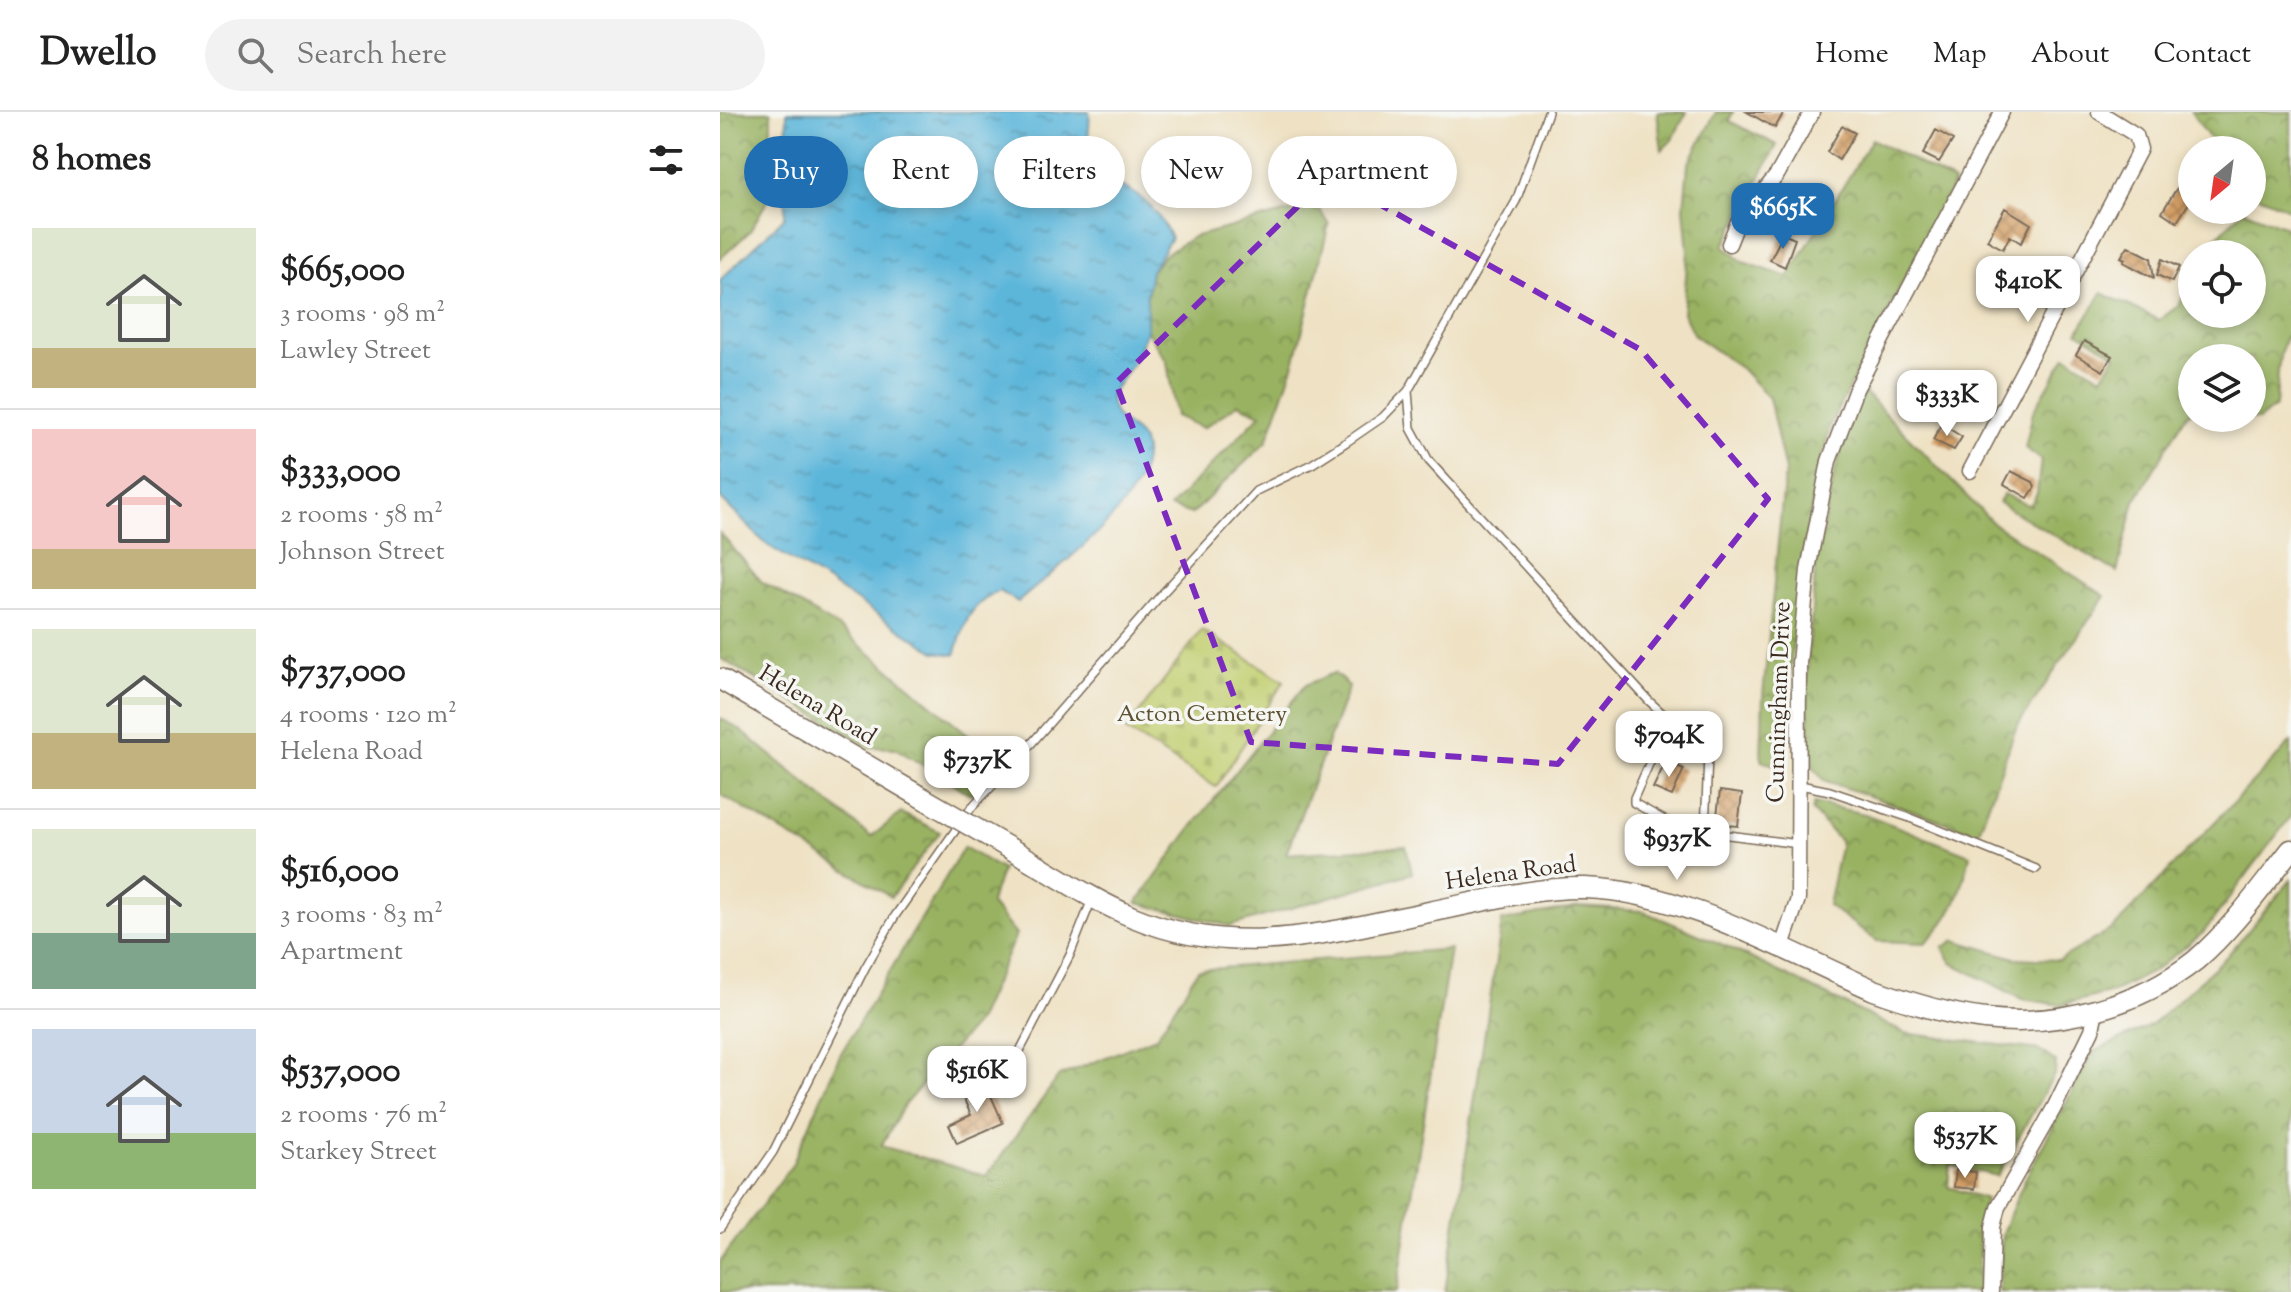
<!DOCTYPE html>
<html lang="en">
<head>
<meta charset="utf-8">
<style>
  body { margin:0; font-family:"Sorts Mill Goudy",serif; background:#f2f2f2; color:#222; height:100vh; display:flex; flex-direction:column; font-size:30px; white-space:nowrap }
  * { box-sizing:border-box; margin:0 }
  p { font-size:26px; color:#767676 }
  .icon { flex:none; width:44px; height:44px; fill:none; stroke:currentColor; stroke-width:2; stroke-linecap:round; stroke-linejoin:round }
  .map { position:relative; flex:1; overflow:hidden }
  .side { display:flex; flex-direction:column; background:#fff; width:720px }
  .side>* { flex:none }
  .hud { position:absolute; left:24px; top:24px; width:760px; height:72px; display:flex; gap:16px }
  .needle { width:52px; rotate:209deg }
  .buttons { position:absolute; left:1458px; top:24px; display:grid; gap:16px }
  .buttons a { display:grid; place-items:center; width:88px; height:88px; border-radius:50%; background:#fff; box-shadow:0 4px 12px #0003; font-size:40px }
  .price { position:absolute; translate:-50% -68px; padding:0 18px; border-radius:16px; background:#fff; color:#222; font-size:26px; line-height:52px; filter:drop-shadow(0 2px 4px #0008) }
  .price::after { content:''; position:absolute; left:50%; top:48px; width:24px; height:18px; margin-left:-12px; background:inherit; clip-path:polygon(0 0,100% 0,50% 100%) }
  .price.selected { background:#1f6fb2; color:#fff }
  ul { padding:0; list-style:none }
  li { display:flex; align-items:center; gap:24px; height:200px; padding:0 32px }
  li+li { border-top:2px solid #e0e0e0 }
  li span { display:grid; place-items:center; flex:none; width:224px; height:160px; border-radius:0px; color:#555 }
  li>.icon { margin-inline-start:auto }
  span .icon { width:96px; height:96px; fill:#fffc; stroke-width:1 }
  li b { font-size:34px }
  h2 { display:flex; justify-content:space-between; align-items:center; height:96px; padding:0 32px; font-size:34px }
  .tag { padding:0 28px; border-radius:36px; background:#fff; box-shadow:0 4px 12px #0003; font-size:28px; line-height:72px }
  .tag.selected { background:#1f6fb2; color:#fff }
  header { display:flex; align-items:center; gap:48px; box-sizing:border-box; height:112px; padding:0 40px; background:#fff; border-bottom:2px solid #e0e0e0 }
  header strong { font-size:38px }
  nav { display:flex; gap:44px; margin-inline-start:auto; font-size:28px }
  .search { width:560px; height:72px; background:#f2f2f2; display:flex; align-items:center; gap:20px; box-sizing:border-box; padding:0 28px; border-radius:44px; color:#767676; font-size:30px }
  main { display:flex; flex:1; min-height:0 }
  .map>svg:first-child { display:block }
  .forest { fill:url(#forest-crowns); stroke:#6a6e40; stroke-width:2 }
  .cemetery { fill:url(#cemetery-stones); stroke:#7e7c47; stroke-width:2 }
  .water { fill:url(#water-ripples); stroke:#4c707c; stroke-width:2 }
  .building { fill:url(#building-cross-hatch) }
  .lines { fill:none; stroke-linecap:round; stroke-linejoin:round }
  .lane-casing { stroke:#7a6a58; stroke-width:10 }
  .street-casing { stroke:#7a6a58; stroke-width:17 }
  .secondary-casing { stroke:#7a6a58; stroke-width:23 }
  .lane { stroke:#fff; stroke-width:7 }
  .street { stroke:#fff; stroke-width:14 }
  .secondary { stroke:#fff; stroke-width:20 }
  .secondary-bridge-casing { stroke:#7a6a58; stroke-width:23; stroke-linecap:butt }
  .secondary-bridge { stroke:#fff; stroke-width:20 }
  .marked { fill:none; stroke:#7b2cbf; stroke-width:6; stroke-dasharray:16 10; stroke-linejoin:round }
  .labels { text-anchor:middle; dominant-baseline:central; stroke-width:7; stroke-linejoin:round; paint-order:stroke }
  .street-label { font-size:24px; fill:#3b2a1e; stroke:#f6f6f2 }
  .park-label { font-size:24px; fill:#5d5332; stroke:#f6f6f2 }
</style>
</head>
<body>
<header>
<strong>Dwello</strong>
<div class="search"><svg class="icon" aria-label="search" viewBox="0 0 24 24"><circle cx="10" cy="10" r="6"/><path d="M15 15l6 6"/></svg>Search here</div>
<nav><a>Home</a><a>Map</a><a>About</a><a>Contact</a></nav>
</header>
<main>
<section class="side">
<h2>8 homes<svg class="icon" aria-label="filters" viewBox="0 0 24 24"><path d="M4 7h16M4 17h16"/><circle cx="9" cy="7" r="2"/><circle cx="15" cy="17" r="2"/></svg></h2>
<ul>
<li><span style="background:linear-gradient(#dfe7d0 75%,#c2b280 0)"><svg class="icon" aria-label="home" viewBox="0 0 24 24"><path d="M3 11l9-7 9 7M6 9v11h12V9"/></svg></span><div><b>$665,000</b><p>3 rooms · 98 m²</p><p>Lawley Street</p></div></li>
<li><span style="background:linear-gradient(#f6c9c9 75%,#c2b280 0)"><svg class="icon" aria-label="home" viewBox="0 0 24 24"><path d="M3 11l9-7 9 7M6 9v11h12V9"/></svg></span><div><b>$333,000</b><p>2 rooms · 58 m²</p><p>Johnson Street</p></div></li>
<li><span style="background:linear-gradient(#dfe7d0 65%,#c2b280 0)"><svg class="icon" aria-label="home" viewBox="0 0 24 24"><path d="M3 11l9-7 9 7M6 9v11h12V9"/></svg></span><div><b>$737,000</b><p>4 rooms · 120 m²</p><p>Helena Road</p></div></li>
<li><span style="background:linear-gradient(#dfe7d0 65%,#7fa58c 0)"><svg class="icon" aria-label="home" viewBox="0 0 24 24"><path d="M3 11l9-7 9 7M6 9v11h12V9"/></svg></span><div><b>$516,000</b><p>3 rooms · 83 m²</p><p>Apartment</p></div></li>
<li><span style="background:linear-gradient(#c9d6e8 65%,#8fb573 0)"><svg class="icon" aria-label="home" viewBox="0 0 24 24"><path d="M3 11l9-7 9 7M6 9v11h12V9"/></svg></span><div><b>$537,000</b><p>2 rooms · 76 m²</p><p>Starkey Street</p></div></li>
</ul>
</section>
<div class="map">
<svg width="1571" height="1180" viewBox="0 0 1571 1180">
  <defs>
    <pattern id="forest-crowns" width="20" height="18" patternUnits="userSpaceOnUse" patternTransform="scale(2)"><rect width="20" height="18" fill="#99b262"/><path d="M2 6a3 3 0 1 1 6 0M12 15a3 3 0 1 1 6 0" fill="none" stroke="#7e9150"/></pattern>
    <pattern id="cemetery-stones" width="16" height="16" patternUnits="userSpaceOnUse" patternTransform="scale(2)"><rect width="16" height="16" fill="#c2cf70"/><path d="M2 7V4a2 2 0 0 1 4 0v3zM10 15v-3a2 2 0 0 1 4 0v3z" fill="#a8b261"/></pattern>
    <pattern id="water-ripples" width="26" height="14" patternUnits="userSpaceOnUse" patternTransform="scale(2)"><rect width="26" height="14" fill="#5cb6da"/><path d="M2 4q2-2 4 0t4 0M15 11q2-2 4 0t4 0" fill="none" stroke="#4d94b0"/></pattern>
    <pattern id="building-cross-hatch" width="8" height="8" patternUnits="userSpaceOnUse" patternTransform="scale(2)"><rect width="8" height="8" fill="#d49f66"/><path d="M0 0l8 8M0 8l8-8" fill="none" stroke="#ad8253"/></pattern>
  </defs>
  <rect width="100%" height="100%" fill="#f6f6f2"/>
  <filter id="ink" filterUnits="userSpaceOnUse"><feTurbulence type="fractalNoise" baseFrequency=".0125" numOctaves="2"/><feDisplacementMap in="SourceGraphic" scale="16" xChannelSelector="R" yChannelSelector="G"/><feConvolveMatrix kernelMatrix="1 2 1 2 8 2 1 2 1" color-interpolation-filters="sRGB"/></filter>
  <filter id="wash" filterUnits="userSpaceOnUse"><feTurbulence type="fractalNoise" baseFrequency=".006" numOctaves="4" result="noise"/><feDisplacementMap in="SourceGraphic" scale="32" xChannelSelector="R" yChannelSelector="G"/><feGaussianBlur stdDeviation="1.8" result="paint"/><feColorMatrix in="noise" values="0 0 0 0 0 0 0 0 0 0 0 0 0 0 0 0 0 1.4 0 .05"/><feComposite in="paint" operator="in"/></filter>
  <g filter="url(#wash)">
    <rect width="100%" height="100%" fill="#efe2c4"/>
    <path class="forest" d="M0,0H51L50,84L30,119L0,147Z
      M937,0H967L952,28L942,38Z
      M996,0H1013L1009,9L1057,33L1004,134L1023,150L1068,165L1152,27L1234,70L1111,311L1096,369L1082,449L1060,651L1054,653L1041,648L1043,584L1065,359L1049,286L1022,257L974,223L963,201L968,140L964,96L968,53Z
      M1471,0H1571V98L1532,81V38H1498Z
      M598,96L609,112L575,248L547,329L472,402L450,395L541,302L518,292L483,316L456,304L447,250L427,219V182L431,159L444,143L473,125L576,98Z
      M1523,98L1571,117V218C1556,237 1558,270 1556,294L1539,308L1522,306H1532V246H1472V299L1467,302L1415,389L1397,460L1279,391L1284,382L1310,394L1317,381L1321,347L1305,336L1313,300L1346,244L1382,265L1396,243L1358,220L1382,181L1439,208L1458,194L1472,169V202H1532V142H1487L1496,126Z
      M1144,280L1274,412L1385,484L1296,616L1258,722L1103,668L1092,653L1086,570L1096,449L1114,364L1128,314Z
      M0,421L41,469L118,515L278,647L252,683L175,636L149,635L0,546Z
      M614,561L629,574L566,742L686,734L692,761L510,814L417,791L472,715L585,573Z
      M0,606L19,617L151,725L181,701L220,720L171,785L0,682Z
      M1571,630V704L1483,821L1434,859L1392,880L1341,893L1302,887L1232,851L1223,836L1235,828L1295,846L1339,848L1394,816Z
      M1094,691L1145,702L1250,743C1241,782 1236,802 1205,831L1157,829L1108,793L1121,730L1092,699Z
      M244,735L282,758L270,791L296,823L257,910L185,992L161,1034L267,1064L339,964L436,925L478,858L730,837L677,1180H0V1150L72,1053L120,943Z
      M1571,768V1180H1279L1282,1121L1305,1067L1373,940L1432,913L1506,845Z
      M860,795L923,799L1008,835L1184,921L1319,938L1336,950L1335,961L1277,1064L1230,1053L1228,1075L1266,1087L1259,1110V1180H725L782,809Z"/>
    <path class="cemetery" d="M482,518L564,569L496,675L406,618Z"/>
    <path class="water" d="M67,0H369C372,22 362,35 369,58C408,77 432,84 451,126L431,159L427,182V219L412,252L390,284C391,289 392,298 395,302C405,317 423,317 425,339C429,390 334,458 298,490L279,479C247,494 245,511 235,543L215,540L102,466L47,433L0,386V190L2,184L0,168L65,105Z"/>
    <g id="blocks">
      <path class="building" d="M1027,0H1064L1055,16Z
        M1122,14L1135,21L1119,48L1107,40Z
        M1216,18L1233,28L1219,50L1203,42Z
        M1457,76L1472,86L1457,110L1442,100Z
        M1285,96L1311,112L1301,131L1290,124L1283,137L1267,128Z
        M1063,122L1075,127L1065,155L1050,148Z
        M1408,134L1431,146L1434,166L1403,150L1405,147L1401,145Z
        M1442,147L1459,155L1452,170L1437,163Z
        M1320,170L1334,178L1323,198L1309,191Z
        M1364,229L1392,244L1383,259L1356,243Z
        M1244,269L1263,278L1247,301L1232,293Z
        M1222,312L1242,325L1234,338L1213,328Z
        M1291,359L1313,370L1315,375L1308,386L1284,372Z
        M946,649L964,657L952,684L933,676Z
        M1000,679L1022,682L1018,714L996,712Z
        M265,970L283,1011L237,1031L229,1013L251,1003L241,981Z
        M1236,1058L1256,1060L1254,1077L1234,1075Z"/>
    </g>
  </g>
  <g filter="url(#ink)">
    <use href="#blocks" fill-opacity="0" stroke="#7a6a58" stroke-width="2"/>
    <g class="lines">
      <g class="lane-casing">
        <path id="lane" d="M688,279L691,316L709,349L929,589L988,643L985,720L1079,732
          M949,607L914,686V691L955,714L985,720
          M1080,673L1110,679L1190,706L1316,757
          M293,952L350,843L372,787
          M0,1117L53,1040L145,856L175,804L251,696L297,648L441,483L536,379L592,352L628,329L663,305L688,279L796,89L828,0"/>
      </g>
      <g class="street-casing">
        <path id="street" d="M1009,132L1017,112L1057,63L1092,0
          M1250,359L1420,37L1416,23L1379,0
          M1061,837L1078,787L1079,551L1088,458L1109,349L1136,277L1282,0
          M1271,1180L1273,1115L1278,1095L1334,996L1372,918L1376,898"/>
      </g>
      <g class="secondary-casing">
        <path id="secondary" d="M0,567L201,685
          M291,737C331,760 370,787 413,805C517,848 604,821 709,800C760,790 812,775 865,776C964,779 1064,839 1154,878C1232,906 1297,921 1379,897C1414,887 1447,871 1476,848C1513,816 1541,776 1571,738"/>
      </g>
      <use href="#lane" class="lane"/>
      <use href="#street" class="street"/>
      <use href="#secondary" class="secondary"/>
      <g class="secondary-bridge-casing">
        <path id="secondary-bridge" d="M201,685L291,737"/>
      </g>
      <use href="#secondary-bridge" class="secondary-bridge"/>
    </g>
  </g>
  <path class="marked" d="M609,64L921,238L1048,387L838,652L531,630L396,271Z"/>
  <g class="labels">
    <g class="street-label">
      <text transform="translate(1060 590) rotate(-88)">Cunningham Drive</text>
      <text transform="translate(97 594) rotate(31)">Helena Road</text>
      <text transform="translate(791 762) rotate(-8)">Helena Road</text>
    </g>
    <g class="park-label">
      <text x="482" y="603">Acton Cemetery</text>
    </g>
  </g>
</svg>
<div class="buttons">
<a><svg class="needle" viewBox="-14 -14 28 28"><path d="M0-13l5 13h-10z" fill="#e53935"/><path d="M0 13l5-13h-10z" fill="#767676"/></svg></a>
<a><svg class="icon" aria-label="locate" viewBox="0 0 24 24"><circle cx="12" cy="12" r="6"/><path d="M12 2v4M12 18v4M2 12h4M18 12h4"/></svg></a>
<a><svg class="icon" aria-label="layers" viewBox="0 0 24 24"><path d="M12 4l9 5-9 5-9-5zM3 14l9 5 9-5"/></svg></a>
</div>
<b class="price selected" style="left:1063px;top:139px">$665K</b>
<b class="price" style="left:1308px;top:212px">$410K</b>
<b class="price" style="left:1227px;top:326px">$333K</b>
<b class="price" style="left:949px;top:667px">$704K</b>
<b class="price" style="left:257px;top:692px">$737K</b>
<b class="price" style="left:957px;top:770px">$937K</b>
<b class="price" style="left:257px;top:1002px">$516K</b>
<b class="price" style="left:1245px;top:1068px">$537K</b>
<div class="hud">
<a class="tag selected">Buy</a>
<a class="tag">Rent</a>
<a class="tag">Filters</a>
<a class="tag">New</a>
<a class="tag">Apartment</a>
</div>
</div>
</main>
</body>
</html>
